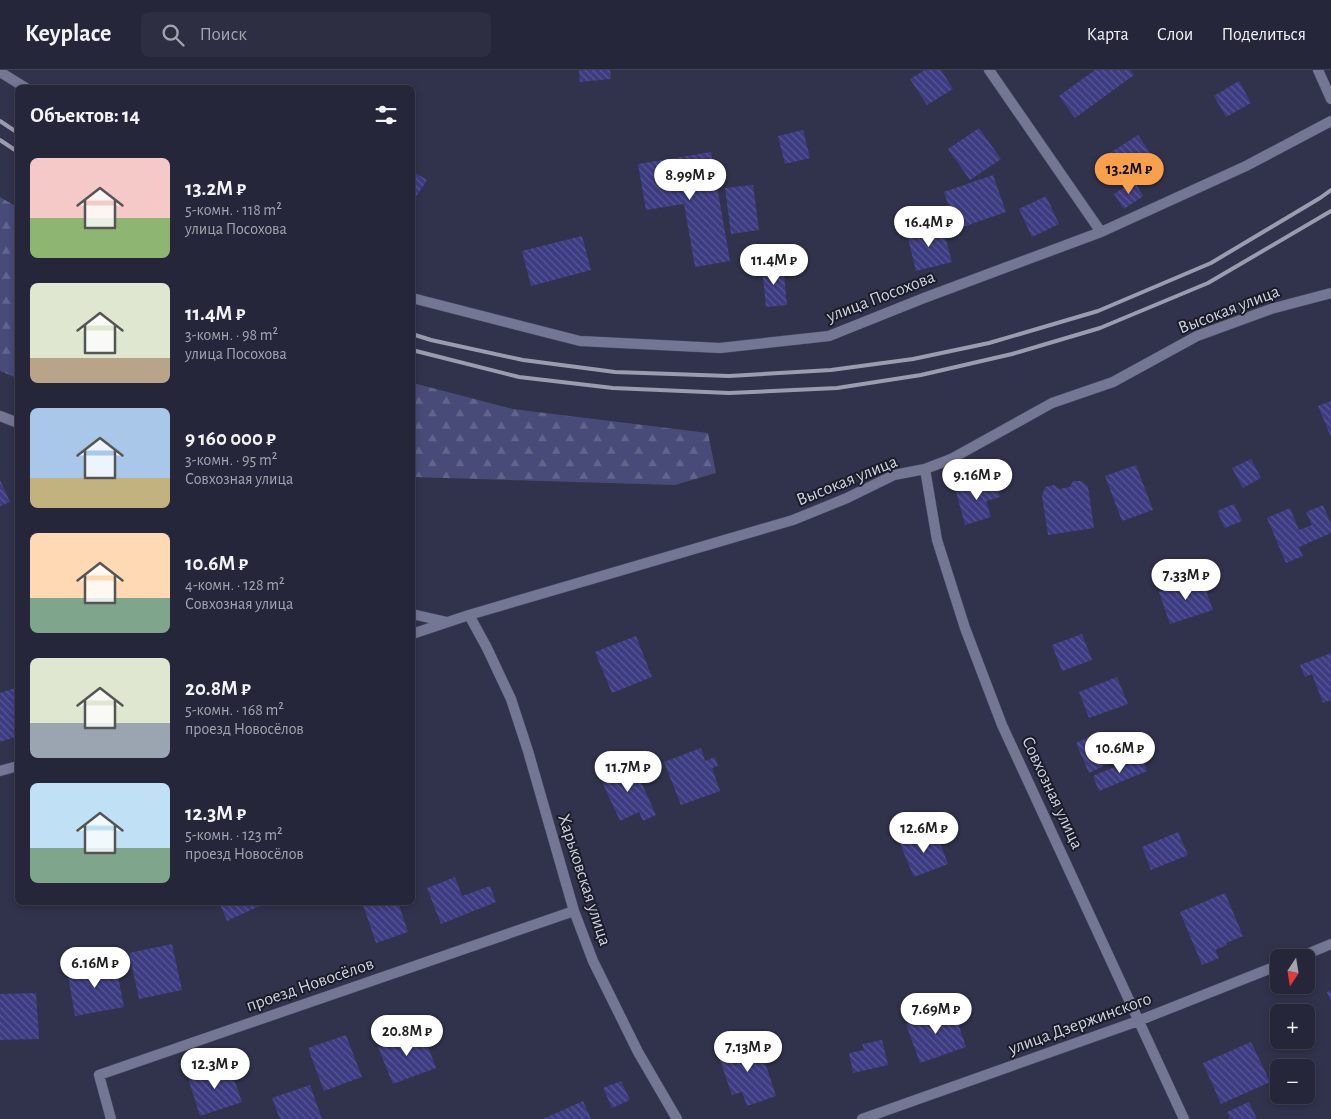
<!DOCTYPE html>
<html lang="ru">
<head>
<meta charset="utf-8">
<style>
  body { margin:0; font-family:"Alegreya Sans",sans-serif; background:#2d2e41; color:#f1f3f6; height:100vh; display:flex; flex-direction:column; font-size:19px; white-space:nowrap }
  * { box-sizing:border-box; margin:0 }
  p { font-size:16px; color:#a3a5ae }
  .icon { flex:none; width:28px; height:28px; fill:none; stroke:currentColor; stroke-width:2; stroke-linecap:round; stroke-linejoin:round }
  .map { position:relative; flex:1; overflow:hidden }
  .panel { position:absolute; left:15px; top:15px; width:400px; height:820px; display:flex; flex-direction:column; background:#252639; border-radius:8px; box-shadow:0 2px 8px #0003,0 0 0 1px #424353 }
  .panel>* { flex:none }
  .needle { width:32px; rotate:192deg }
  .buttons { position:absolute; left:1270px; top:879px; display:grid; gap:10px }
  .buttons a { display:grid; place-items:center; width:45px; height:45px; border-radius:8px; background:#252639; box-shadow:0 2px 8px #0003,0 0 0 1px #424353; font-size:25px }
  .price { position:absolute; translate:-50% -42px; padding:0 11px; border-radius:18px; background:#fff; color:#222; font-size:16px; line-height:32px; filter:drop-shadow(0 1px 2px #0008) }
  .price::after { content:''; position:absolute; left:50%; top:30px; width:15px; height:11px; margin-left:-8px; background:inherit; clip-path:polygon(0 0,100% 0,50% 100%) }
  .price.selected { background:#f9a04c; color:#111 }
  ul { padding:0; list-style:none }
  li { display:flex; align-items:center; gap:15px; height:125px; padding:0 15px }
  li span { display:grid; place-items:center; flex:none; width:140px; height:100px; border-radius:8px; color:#555 }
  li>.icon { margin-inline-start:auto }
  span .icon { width:60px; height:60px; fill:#fffc; stroke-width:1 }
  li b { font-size:21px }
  h2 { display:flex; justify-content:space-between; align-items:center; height:60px; padding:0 15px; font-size:21px }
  header { display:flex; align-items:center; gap:30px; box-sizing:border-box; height:70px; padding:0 25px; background:#252639; border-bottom:1px solid #424353 }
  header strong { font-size:24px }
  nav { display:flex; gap:28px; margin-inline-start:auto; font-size:18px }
  .search { width:350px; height:45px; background:#2d2e41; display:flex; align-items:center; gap:12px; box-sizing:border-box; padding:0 18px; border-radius:8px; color:#a3a5ae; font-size:19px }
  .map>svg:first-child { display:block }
  .forest { fill:url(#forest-firs) }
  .building { fill:url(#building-back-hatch) }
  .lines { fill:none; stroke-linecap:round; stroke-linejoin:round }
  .minor-casing { stroke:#4c4d62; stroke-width:11 }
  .tertiary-casing { stroke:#4c4d62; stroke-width:11 }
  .minor { stroke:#747794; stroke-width:10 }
  .tertiary { stroke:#747794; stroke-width:10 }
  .rail { stroke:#9a9caf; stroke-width:4 }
  .labels { text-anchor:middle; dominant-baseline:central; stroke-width:4; stroke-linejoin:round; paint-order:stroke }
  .street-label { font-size:18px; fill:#cfd1e1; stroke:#1a1c27 }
</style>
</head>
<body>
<header>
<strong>Keyplace</strong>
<div class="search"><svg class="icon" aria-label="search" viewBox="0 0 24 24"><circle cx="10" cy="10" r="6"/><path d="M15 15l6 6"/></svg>Поиск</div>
<nav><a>Карта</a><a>Слои</a><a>Поделиться</a></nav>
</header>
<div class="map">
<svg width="1331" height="1049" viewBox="0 0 1331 1049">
  <defs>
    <pattern id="forest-firs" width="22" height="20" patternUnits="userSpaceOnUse" patternTransform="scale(1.25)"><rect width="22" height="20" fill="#484b78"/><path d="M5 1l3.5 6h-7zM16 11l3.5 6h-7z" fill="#61648b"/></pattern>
    <pattern id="building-back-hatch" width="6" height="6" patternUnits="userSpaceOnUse" patternTransform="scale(1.25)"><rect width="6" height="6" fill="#3d3c82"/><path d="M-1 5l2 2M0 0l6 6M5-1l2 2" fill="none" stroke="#585793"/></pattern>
  </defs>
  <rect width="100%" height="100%" fill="#31324c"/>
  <path class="forest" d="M0,127L17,137V308L0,301Z
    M413,313L513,339L708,363L716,403L675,415L413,407Z"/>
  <path class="building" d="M579,0H610L611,9L580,12Z
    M925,0H941L953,19L927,35L910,9Z
    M1095,0H1130L1134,5L1075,48L1059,26Z
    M1239,11L1251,33L1226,47L1214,26Z
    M979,58L1001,89L970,110L948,79Z
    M803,60L810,88L785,94L778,66Z
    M1138,65L1155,90L1125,111L1107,85Z
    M711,82L730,191L695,197L684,134L646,140L638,94Z
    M412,101L427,110L412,133Z
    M993,105L1006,142L957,159L944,122Z
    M1134,111L1143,126L1124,139L1114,124Z
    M753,115L759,160L731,164L725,118Z
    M1046,126L1059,154L1032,167L1019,139Z
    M942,155L952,192L916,201L907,164Z
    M582,166L591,200L531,216L522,181Z
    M783,195L787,235L766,237L762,197Z
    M1331,331V367L1318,336Z
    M1251,389L1261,408L1243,418L1232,398Z
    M1136,395L1153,440L1122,451L1105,406Z
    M0,410L10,432L0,436Z
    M995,410L1000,427L986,431L991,447L965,455L956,421Z
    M1073,411H1082L1088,417L1094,458L1048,465L1042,426L1045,417L1054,415L1059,419L1070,417Z
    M1234,434L1242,451L1225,458L1217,441Z
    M1323,435L1331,454V463L1299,477L1303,486L1286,493L1267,448L1290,438L1299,460L1312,455L1306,442Z
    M1201,508L1213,540L1170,554L1159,522Z
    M1082,564L1092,590L1062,601L1052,575Z
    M636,566L652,607L612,623L595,582Z
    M1331,583V630L1323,633L1312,604L1305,607L1300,595Z
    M1117,607L1128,634L1089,648L1079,622Z
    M18,617V666L0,672V623Z
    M1091,666L1097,681L1108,676L1114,691L1089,703L1076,673Z
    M701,678L705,691L715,687L718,696L712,698L720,721L681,735L664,692Z
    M1141,686L1147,701L1099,721L1093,706Z
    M632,692L656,745L643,751L639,742L620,751L600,707Z
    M935,760L948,794L914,807L900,774Z
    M1178,762L1188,785L1151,800L1142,777Z
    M455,807L462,826L490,816L496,832L441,854L427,818Z
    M1225,823L1243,866L1226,873L1227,875L1215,880L1219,888L1202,895L1180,842Z
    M219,832H258L260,836L227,851Z
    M362,832H398L408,862L376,873Z
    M172,874L182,920L139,929L129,883Z
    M115,892L124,937L75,946L67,900Z
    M1331,920V932L1327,922Z
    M36,923L39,969L0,970V924Z
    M953,938L966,977L920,993L906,954Z
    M422,960L436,998L393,1014L378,977Z
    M346,965L362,1007L324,1021L308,978Z
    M882,970L888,995L853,1003L849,983L864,980L862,974Z
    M758,971L776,1026L747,1036L742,1022L732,1025L718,984Z
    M1251,972L1270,1012L1221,1034L1203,993Z
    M229,995L242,1032L200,1046L188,1008Z
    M621,1011L630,1030L612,1038L603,1018Z
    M310,1015L322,1049H280L272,1028Z
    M583,1031L591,1049H543Z
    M1249,1032L1257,1049H1230L1227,1042Z"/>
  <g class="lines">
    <g class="minor-casing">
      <path id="minor" d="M989,0L1101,162
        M0,2L26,18
        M412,228L580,271L720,278L829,266L924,228L1101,162L1246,96L1331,51
        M0,346L18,353
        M925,399L937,470L965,558L1002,655L1184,1049
        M412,544L447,552
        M469,545L487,578L511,629L528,681L574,841L593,891L638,982L677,1049
        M412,564L469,545L793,450L847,428L894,405L925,399L951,389L1052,333L1113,312L1197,266L1271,239L1331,223
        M0,701L18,696
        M1297,888L1331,874
        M111,1049L99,1005L574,841
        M862,1049L1138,951L1279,895"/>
    </g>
    <g class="tertiary-casing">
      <path id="tertiary" d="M1318,0L1331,29"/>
    </g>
    <use href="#minor" class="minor"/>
    <use href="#tertiary" class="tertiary"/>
    <path class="rail" d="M0,51L18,63
      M0,70L18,82
      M412,264L431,270L523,290L615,302L729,306L831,300L913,289L989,273L1098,241L1211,193L1320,128L1331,120
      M412,280L519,307L613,318L729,323L837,318L921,305L1012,284L1100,258L1208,213L1331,141"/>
  </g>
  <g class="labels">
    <g class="street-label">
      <text transform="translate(881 227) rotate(-21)">улица Посохова</text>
      <text transform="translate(1229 240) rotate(-21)">Высокая улица</text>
      <text transform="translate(847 411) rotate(-22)">Высокая улица</text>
      <text transform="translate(1052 723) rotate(65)">Совхозная улица</text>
      <text transform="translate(584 810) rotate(72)">Харьковская улица</text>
      <text transform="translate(310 915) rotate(-19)">проезд Новосёлов</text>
      <text transform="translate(1080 954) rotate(-20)">улица Дзержинского</text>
    </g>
  </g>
</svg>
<div class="buttons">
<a><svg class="needle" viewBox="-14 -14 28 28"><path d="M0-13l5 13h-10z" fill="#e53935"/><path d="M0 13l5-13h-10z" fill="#a3a5ae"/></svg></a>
<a>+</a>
<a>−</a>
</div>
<b class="price selected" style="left:1129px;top:125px">13.2M ₽</b>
<b class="price" style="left:690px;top:131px">8.99M ₽</b>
<b class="price" style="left:929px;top:178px">16.4M ₽</b>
<b class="price" style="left:774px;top:216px">11.4M ₽</b>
<b class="price" style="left:977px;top:431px">9.16M ₽</b>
<b class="price" style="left:1186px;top:531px">7.33M ₽</b>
<b class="price" style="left:1120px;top:704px">10.6M ₽</b>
<b class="price" style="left:628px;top:723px">11.7M ₽</b>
<b class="price" style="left:924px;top:784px">12.6M ₽</b>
<b class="price" style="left:95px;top:919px">6.16M ₽</b>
<b class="price" style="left:936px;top:965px">7.69M ₽</b>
<b class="price" style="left:407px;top:987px">20.8M ₽</b>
<b class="price" style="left:748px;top:1003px">7.13M ₽</b>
<b class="price" style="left:215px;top:1020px">12.3M ₽</b>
<section class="panel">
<h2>Объектов: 14<svg class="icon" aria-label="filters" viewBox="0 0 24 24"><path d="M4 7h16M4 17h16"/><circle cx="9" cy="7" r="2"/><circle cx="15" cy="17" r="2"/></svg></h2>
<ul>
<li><span style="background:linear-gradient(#f6c9c9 60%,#8fb573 0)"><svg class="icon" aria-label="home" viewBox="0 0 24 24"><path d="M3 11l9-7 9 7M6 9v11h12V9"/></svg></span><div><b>13.2M ₽</b><p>5-комн. · 118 m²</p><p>улица Посохова</p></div></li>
<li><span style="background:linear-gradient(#dfe7d0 75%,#b9a48a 0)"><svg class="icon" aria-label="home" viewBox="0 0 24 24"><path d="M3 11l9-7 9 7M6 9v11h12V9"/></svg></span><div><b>11.4M ₽</b><p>3-комн. · 98 m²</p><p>улица Посохова</p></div></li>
<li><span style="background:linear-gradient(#a9c7e8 70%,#c2b280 0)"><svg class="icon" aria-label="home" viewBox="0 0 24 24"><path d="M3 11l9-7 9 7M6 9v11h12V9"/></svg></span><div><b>9 160 000 ₽</b><p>3-комн. · 95 m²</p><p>Совхозная улица</p></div></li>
<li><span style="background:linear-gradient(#ffd9b3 65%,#7fa58c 0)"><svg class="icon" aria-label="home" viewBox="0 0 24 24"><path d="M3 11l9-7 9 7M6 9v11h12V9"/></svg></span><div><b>10.6M ₽</b><p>4-комн. · 128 m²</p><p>Совхозная улица</p></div></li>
<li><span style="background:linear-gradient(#dfe7d0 65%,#9aa5b1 0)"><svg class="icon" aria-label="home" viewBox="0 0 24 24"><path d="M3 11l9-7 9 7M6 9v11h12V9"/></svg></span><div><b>20.8M ₽</b><p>5-комн. · 168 m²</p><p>проезд Новосёлов</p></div></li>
<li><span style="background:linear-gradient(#bfe0f5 65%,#7fa58c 0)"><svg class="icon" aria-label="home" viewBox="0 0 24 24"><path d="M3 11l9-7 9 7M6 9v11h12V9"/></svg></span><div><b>12.3M ₽</b><p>5-комн. · 123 m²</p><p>проезд Новосёлов</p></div></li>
</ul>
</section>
</div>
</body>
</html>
